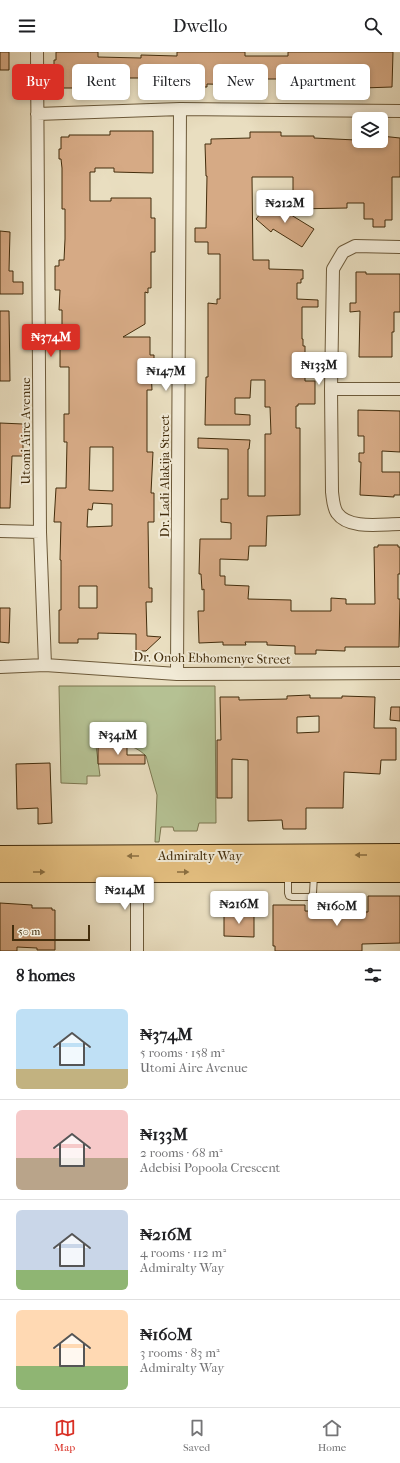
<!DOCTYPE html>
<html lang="en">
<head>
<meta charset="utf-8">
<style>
  body { margin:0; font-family:"IM FELL French Canon",serif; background:#f6f6f6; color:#202124; height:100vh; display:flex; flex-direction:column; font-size:15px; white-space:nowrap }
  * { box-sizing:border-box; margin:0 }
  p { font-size:13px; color:#757577 }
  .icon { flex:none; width:22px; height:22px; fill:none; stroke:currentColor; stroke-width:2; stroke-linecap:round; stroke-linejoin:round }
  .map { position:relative; height:899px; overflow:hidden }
  .panel { display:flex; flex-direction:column; background:#fff; flex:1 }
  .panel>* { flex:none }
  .hud { position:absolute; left:12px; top:12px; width:376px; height:36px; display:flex; gap:8px }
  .tools { position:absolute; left:352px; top:60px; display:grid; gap:8px }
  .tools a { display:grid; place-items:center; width:36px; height:36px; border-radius:6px; background:#fff; box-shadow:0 2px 6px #0003; font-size:20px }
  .scale { position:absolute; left:12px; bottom:10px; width:78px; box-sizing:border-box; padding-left:4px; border:2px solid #432d0c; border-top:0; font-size:11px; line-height:14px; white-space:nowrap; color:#432d0c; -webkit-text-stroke:3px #f1ead6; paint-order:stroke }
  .price { position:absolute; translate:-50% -34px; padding:0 9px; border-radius:4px; background:#fff; color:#222; font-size:13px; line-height:26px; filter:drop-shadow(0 1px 2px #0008) }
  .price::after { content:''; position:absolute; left:50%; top:24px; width:12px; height:9px; margin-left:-6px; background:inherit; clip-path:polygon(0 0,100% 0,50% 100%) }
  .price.on { background:#d93025; color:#fff }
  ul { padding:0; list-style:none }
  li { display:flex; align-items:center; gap:12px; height:100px; padding:0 16px }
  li+li { border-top:1px solid #e0e0e0 }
  li span { display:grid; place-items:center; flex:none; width:112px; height:80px; border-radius:6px; color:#555 }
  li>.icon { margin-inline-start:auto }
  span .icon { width:48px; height:48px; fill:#fffc; stroke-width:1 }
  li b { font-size:17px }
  h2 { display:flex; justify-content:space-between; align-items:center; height:48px; padding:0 16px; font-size:17px }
  .pill { padding:0 14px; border-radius:6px; background:#fff; box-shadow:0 2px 6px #0003; font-size:14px; line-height:36px }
  .pill.on { background:#d93025; color:#fff }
  header { display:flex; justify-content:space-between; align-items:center; height:52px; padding:0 16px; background:#fff; font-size:18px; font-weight:600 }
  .dock { display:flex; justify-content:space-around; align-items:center; height:56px; border-top:1px solid #e0e0e0; background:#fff; font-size:11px; color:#757577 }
  .dock a { display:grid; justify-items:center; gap:2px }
  .dock .on { color:#d93025 }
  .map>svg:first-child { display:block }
  .green { fill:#b5c193; stroke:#7c7750 }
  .building { fill:#d6aa85; stroke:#432d0c; fill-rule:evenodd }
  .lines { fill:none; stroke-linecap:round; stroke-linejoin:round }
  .service-casing { stroke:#6c5939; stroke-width:8 }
  .minor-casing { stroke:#6c5939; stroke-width:14 }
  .primary-casing { stroke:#432d0c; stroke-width:22 }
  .service { stroke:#f1ead6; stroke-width:6 }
  .minor { stroke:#f1ead6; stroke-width:12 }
  .primary { stroke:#e4bf80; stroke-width:20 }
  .oneway { fill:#8b6f40 }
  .labels { text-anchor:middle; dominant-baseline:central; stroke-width:4; stroke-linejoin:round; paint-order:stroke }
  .street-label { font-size:13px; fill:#432d0c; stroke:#f1ead6 }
</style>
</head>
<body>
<header><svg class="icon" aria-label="menu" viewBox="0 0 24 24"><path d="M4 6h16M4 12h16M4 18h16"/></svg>Dwello<svg class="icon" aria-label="search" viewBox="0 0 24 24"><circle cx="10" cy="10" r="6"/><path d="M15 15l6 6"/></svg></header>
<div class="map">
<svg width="400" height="899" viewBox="0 0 400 899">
  <rect width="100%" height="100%" fill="#e9dec0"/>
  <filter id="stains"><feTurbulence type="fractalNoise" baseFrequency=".005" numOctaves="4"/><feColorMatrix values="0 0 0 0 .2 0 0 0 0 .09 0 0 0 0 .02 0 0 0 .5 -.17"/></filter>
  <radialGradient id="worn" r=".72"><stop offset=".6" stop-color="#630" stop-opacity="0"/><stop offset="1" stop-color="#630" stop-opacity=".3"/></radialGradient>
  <path class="green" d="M59,634H215L216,771H199L197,779H174L173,775H161L159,790H155L157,743L146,704C133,691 114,688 96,694L100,724H87V732L61,731Z"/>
  <path class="building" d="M0,0H9V18H0Z
    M56,0H98V5L141,6V3L177,4V0H245V4H288V0H393L392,35L333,37V26L308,27V25H283V27H245V33L207,32V35H176V20L163,32L157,30L155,32L151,29L142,32L140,26H98V36H54V8H56Z
    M110,79H153V121L114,120V116H95V120H90V149H111V146H151V166H155V200H151V236H148V241L145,240V272L123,285H150V303H154V317H151L152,338H147V400H153L151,441H154V470H148L149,536H152V550H146L147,584L161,585L146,599H136V582L98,581V587H78V591H59V558H61V508H60L61,470H54L56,436H66L67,390H64V362H69V315H60V287H62V258H59L60,238H55V214H59V208H64L65,187V157H62V116L61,107H59V97H61V85H69V83H110ZM90,395H113V439L89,438ZM93,451L112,452V474L87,475L88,457L92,458ZM79,534H97V556H79Z
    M250,80H281V84H314V86L356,88V89H381V84L400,86V125H392V168H385V175H373V167H364V151H347V156L293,157V125H252L253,208H269V217L303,218V227H301V231H297V247L318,248V255H302V287H303V294H305V329H315V352H298V354H296V376H300V463L267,464L266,494H249L248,508L220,507V524H225V533L249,534L248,547L291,548V559H331V546L346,547V552H375L374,495H378V493H398V495H400V522H398V547H400L399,595H345V599L316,598V602H295V594L267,593V590H245L246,593H223V590L199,591L198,559H204V537L202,538L201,522H199L200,487H231V471L221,470V447H228V397L198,396V386L250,388L249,397H248V444H265V382H271L270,355H265V328H251L250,346H235V362L250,363V373H205L206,325H208V251L217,252V247H220V202H208V190H195V176H206L207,124H206L205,92H211V87L250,86Z
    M270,150L314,177L302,195L273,177L271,180L256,167Z
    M0,179L10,180L9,219H13V230H23V242H0Z
    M356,220H366V222H400V260H394V280H392V305H359L360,259L350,260V251H356Z
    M0,259H9L10,329H0Z
    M358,358L400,359V400L382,399V420H400V443H394V445L360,443L361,410H359V401H364V384H358Z
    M0,371L23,372V404H12L10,456H0Z
    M0,556H10L9,591L0,590Z
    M310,643V646H342V644L375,645L374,676H396V708H381L380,722L344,720L343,756H306V777H283L282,768L248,769V708L232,707V746H217V688H221L220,645H239V648L287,647V644ZM319,664V680L297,681V665Z
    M391,655H400V669L390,668Z
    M98,694H127V703H145V712H98Z
    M50,711L52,771L38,772V756L17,757L16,712Z
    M368,844H400V891L362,892V899H275V894H273V853H305V859L368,860Z
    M0,851L32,853V856H52V858H55V898H37V896L17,895V899H0Z
    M224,861L254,862V885L224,884Z"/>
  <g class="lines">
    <g class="service-casing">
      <path id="service" d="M288,823V841L289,844L292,845H311L313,841L314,823"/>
    </g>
    <g class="minor-casing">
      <path id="minor" d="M37,0L40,480L45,613
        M37,62L180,57L400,59
        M400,195L355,194L343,200L333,217L331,337L332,440C333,447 333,455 337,461C349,478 382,472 400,472
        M331,337H400
        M0,479L40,480
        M0,615L45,613L177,622L400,621
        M177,622L180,57
        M137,899V820"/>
    </g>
    <g class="primary-casing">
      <path id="primary" d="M0,804L400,802
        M0,820H400"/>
    </g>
    <use href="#service" class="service"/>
    <use href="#minor" class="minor"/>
    <use href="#primary" class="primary"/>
  </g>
  <defs><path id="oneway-solid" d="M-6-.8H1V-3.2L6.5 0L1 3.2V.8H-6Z"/></defs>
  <g class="oneway">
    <use href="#oneway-solid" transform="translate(361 803) rotate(180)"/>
    <use href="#oneway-solid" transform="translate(133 804) rotate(180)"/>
    <use href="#oneway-solid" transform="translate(39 820)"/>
    <use href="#oneway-solid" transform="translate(183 820)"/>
  </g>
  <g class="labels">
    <g class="street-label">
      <text transform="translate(25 379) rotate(-90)">Utomi Aire Avenue</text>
      <text transform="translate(164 424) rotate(-90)">Dr. Ladi Alakija Street</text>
      <text transform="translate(212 606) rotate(1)">Dr. Onoh Ebhomenye Street</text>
      <text x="200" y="803">Admiralty Way</text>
    </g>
  </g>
  <rect width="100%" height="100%" filter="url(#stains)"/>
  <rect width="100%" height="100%" fill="url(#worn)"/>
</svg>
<div class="tools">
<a><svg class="icon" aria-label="layers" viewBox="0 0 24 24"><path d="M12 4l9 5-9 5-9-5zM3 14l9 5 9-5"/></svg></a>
</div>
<div class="scale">50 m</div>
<b class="price" style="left:285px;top:172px">₦212M</b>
<b class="price on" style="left:51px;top:306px">₦374M</b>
<b class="price" style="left:319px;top:334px">₦133M</b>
<b class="price" style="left:166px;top:340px">₦147M</b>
<b class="price" style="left:118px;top:704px">₦341M</b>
<b class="price" style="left:125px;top:859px">₦214M</b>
<b class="price" style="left:239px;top:873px">₦216M</b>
<b class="price" style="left:337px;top:875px">₦160M</b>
<div class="hud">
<a class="pill on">Buy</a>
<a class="pill">Rent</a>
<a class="pill">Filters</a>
<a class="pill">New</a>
<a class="pill">Apartment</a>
</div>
</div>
<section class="panel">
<h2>8 homes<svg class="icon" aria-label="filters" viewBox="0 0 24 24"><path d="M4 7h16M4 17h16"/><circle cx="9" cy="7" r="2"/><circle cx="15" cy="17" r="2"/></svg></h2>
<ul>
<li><span style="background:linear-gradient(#bfe0f5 75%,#c2b280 0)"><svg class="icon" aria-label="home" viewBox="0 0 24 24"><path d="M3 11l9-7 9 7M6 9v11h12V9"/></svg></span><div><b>₦374M</b><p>5 rooms · 158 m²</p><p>Utomi Aire Avenue</p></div></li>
<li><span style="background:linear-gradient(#f6c9c9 60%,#b9a48a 0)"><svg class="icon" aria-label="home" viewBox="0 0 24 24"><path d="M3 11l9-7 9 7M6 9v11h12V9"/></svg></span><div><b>₦133M</b><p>2 rooms · 68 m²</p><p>Adebisi Popoola Crescent</p></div></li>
<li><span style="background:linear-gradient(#c9d6e8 75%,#8fb573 0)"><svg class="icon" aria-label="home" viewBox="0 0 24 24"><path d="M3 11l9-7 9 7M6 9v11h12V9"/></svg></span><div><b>₦216M</b><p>4 rooms · 112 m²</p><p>Admiralty Way</p></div></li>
<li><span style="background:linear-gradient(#ffd9b3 70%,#8fb573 0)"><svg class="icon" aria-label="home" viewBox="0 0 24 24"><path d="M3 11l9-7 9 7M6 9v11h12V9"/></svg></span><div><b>₦160M</b><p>3 rooms · 83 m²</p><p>Admiralty Way</p></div></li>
</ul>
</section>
<nav class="dock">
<a class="on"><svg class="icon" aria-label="map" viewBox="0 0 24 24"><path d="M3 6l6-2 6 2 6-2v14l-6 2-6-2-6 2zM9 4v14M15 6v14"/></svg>Map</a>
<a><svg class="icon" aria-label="saved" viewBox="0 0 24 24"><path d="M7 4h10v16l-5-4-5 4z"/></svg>Saved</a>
<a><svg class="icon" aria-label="home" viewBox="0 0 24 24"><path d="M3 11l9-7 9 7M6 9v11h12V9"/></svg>Home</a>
</nav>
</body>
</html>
